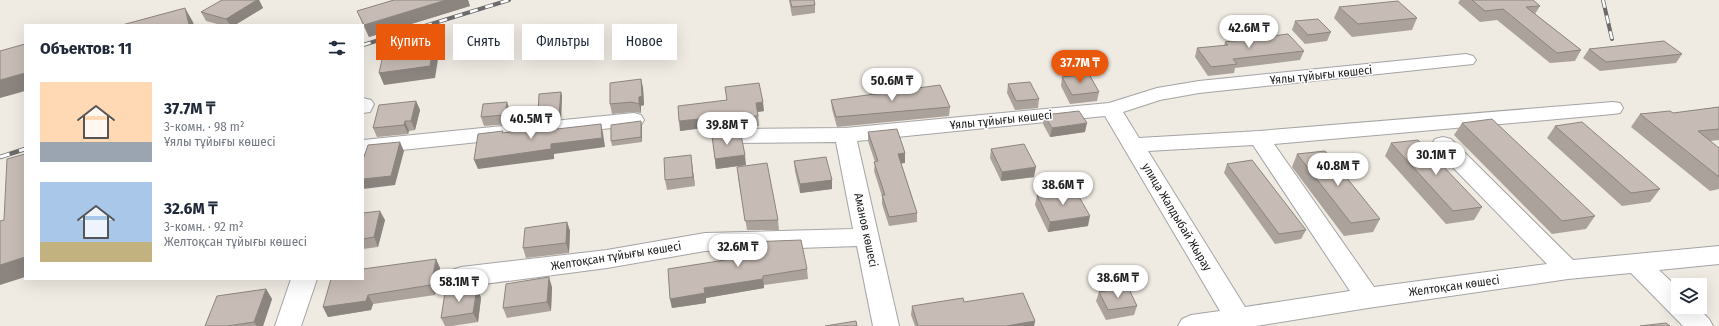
<!DOCTYPE html>
<html lang="ru">
<head>
<meta charset="utf-8">
<style>
  body { margin:0; font-family:"Fira Sans Condensed",sans-serif; background:#f6f6f7; color:#1f2937; height:100vh; display:flex; flex-direction:column; font-size:15px; white-space:nowrap }
  * { box-sizing:border-box; margin:0 }
  p { font-size:13px; color:#747a83 }
  .icon { flex:none; width:22px; height:22px; fill:none; stroke:currentColor; stroke-width:2; stroke-linecap:round; stroke-linejoin:round }
  .map { position:relative; flex:1; overflow:hidden }
  .drawer { position:absolute; left:24px; top:24px; width:340px; height:256px; display:flex; flex-direction:column; background:#fff; border-radius:0px; box-shadow:0 4px 16px #0002 }
  .drawer>* { flex:none }
  .guide { position:absolute; left:376px; top:24px; width:380px; height:36px; display:flex; gap:8px }
  .controls { position:absolute; left:1671px; top:278px; display:grid; gap:8px }
  .controls a { display:grid; place-items:center; width:36px; height:36px; border-radius:0px; background:#fff; box-shadow:0 4px 16px #0002; font-size:20px }
  .price { position:absolute; translate:-50% -34px; padding:0 9px; border-radius:14px; background:#fff; color:#222; font-size:13px; line-height:26px; filter:drop-shadow(0 1px 2px #0008) }
  .price::after { content:''; position:absolute; left:50%; top:24px; width:12px; height:9px; margin-left:-6px; background:inherit; clip-path:polygon(0 0,100% 0,50% 100%) }
  .price.current { background:#ea580c; color:#fff }
  ul { padding:0; list-style:none }
  li { display:flex; align-items:center; gap:12px; height:100px; padding:0 16px }
  li span { display:grid; place-items:center; flex:none; width:112px; height:80px; border-radius:0px; color:#555 }
  li>.icon { margin-inline-start:auto }
  span .icon { width:48px; height:48px; fill:#fffc; stroke-width:1 }
  li b { font-size:17px }
  h2 { display:flex; justify-content:space-between; align-items:center; height:48px; padding:0 16px; font-size:17px }
  .tag { padding:0 14px; border-radius:0px; background:#fff; box-shadow:0 4px 16px #0002; font-size:14px; line-height:36px }
  .tag.current { background:#ea580c; color:#fff }
  .map>svg:first-child { display:block }
  .lines { fill:none; stroke-linecap:round; stroke-linejoin:round }
  .minor-casing { stroke:#a4a4a4; stroke-width:2 }
  .minor { fill:#fff; fill-rule:evenodd }
  .rail-far1-casing { stroke:#6b6b6b; stroke-width:4 }
  .rail-casing { stroke:#6b6b6b; stroke-width:4.5 }
  .rail-far1 { stroke:#fff; stroke-width:2.5; stroke-dasharray:8; stroke-linecap:butt }
  .rail { stroke:#fff; stroke-width:3; stroke-dasharray:10; stroke-linecap:butt }
  .wall { fill:#aba29c }
  .shaded-wall { fill:#8b847f }
  .building { fill:#c7bcb5; stroke:#8b847f }
  .labels { text-anchor:middle; dominant-baseline:central; stroke-width:3; stroke-linejoin:round; paint-order:stroke }
  .street-label { font-size:12px; fill:#1d1d1d; stroke:#fff }
</style>
</head>
<body>
<div class="map">
<svg width="1719" height="326" viewBox="0 0 1719 326">
  <rect width="100%" height="100%" fill="#efeae2"/>
  <g class="lines">
    <g class="minor-casing">
      <path id="minor" d="M1466,54L1473,56L1476,60L1473,64L1199,93L1160,100L1123,112L1139,138L1259,131L1613,102L1620,103L1623,108L1620,113L1613,114L1274,144L1374,287L1547,264L1435,149L1432,144L1435,139L1443,137L1451,139L1573,260L1719,246V264L1659,270L1678,288V307H1697L1709,319L1713,326H1683L1631,273L1568,279L1368,308L1256,326H1178L1182,319L1191,315L1220,311L1105,116L857,141L899,326H873L857,246L705,251L607,268L461,287L452,284L449,277L452,270L461,267L607,250L705,233L853,229L836,142L724,143L716,141L713,136L716,131L724,129L845,128L1109,103L1157,88L1199,81ZM1253,145L1350,291L1245,307L1148,151Z
        M363,98L371,100L374,104L370,112L363,113Z
        M634,113L641,115L644,120L641,125L363,154V140Z
        M291,279H317L301,326H275Z"/>
    </g>
    <use href="#minor" class="minor"/>
    <g class="rail-far1-casing">
      <path id="rail-far1" d="M1603,0L1612,39
        M363,45L509,0"/>
    </g>
    <g class="rail-casing">
      <path id="rail" d="M0,157L25,149"/>
    </g>
    <use href="#rail-far1" class="rail-far1"/>
    <use href="#rail" class="rail"/>
  </g>
  <path class="wall" d="M222,0H259L263,8L235,25H221L206,21L201,12Z
    M394,0H468L470,6L369,37L362,23L357,11Z
    M789,0H814L815,5V13L792,16Z
    M1460,0H1533L1540,6L1535,14L1581,50L1575,61L1550,63L1497,20L1480,22L1458,3Z
    M1339,7L1417,18L1412,30L1352,37L1334,18Z
    M1295,21L1331,32L1327,41L1305,44L1292,30Z
    M1225,42L1304,51L1300,60L1235,68L1234,73L1208,76L1195,57L1197,48L1224,46Z
    M1589,49L1682,54L1676,63L1600,71L1583,58Z
    M1062,77L1099,92L1097,101L1070,104L1061,86Z
    M641,79L643,88L644,105L641,106V113L634,112L612,114L610,104Z
    M1008,84L1039,99L1038,108L1015,110L1007,93Z
    M725,87L764,111L758,112L759,126L724,128L716,130L714,132L746,165L716,169L711,127L680,131L727,100Z
    M561,92L562,96L561,119L539,121L538,116Z
    M831,100L950,107L949,116L837,127L832,109Z
    M416,101L420,110L415,130L409,131L408,134L377,137L373,128Z
    M1719,107V140L1710,141L1719,148V189L1710,191L1631,127L1640,114L1673,113Z
    M510,111L508,124L484,126L481,117Z
    M1044,115L1085,132L1050,137L1043,124Z
    M1462,123L1595,216L1586,229L1552,234L1454,135Z
    M642,126V142L612,146L611,141Z
    M1555,126L1660,189L1650,202L1622,206L1547,138Z
    M868,132L905,153V163H901L917,213V222L889,226L882,204V196L874,171L875,162L868,141Z
    M1391,143L1482,207L1474,220L1446,224L1385,156Z
    M991,149L1034,177L1001,181L990,158Z
    M1297,154L1380,219L1373,232L1344,236L1292,167Z
    M794,161L832,180V189L800,193L795,171Z
    M692,164L695,186L667,190L665,180Z
    M1227,164L1306,230L1301,239L1275,244L1224,173Z
    M738,177L778,220L779,230H747Z
    M1037,195L1088,226L1048,232L1035,205Z
    M363,213L385,220L378,247L363,249Z
    M567,222L570,231L569,253L526,258L523,248Z
    M749,242L807,269L808,279L764,285V288L706,298V303L672,308L670,299L725,260L750,252Z
    M436,259L440,268L435,295L373,304L371,310L328,317L323,307Z
    M552,287L551,311L507,318L503,308Z
    M477,288L481,298L478,322L452,326H445L441,318Z
    M266,289L272,299L263,326H205Z
    M1099,292L1137,306L1134,315L1106,320L1096,301Z
    M912,306L1035,321L1034,326H915L911,315Z"/>
  <path class="shaded-wall" d="M257,0H259L263,8L235,25H230L226,19Z
    M446,0H468L470,6L369,37L364,25Z
    M185,8L193,22L194,25H189Z
    M436,34L440,47L435,78L384,85L379,73Z
    M25,73V91L0,98V80Z
    M641,79L643,88L644,105L641,106V113L639,104V97Z
    M561,92L562,96L561,119L559,114Z
    M416,101L420,110L415,130L411,121Z
    M507,102L510,111L508,124L505,115Z
    M763,102L764,111L757,112L756,103Z
    M709,118L714,120L722,118L724,128L716,130L712,135L711,127L680,131L679,121Z
    M405,121L409,131L408,134L404,125Z
    M641,121L642,126V142L641,137Z
    M1087,123L1085,132L1050,137L1052,128Z
    M601,124L603,133L605,147L554,154V159L478,169L474,160L551,144Z
    M400,142L404,151L395,185L363,189V179Z
    M905,153V163L897,164L898,154Z
    M691,155L692,164L695,186L693,177Z
    M745,155L746,165L716,169L715,159Z
    M1036,167L1034,177L1001,181L1002,172Z
    M832,180V189L800,193V184Z
    M380,211L385,220L378,247L374,237Z
    M1090,216L1088,226L1048,232L1050,222Z
    M567,222L570,231L569,253L566,243Z
    M25,257V277L0,285V265Z
    M436,259L440,268L435,295L431,285Z
    M549,277L552,287L551,311L547,302Z
    M763,279L764,288L706,298V303L672,308L670,299L704,288Z
    M477,288L481,298L478,322L473,313Z
    M266,289L272,299L263,326H257L254,322Z
    M368,295L373,304L371,310L328,317L323,307Z
    M1035,321L1034,326H1006Z"/>
  <path class="building" d="M222,0H257L226,19L201,12Z
    M394,0H446L364,25L357,11Z
    M790,0H814L815,5L792,7Z
    M1472,0H1533L1540,6L1526,7L1581,50L1557,53L1503,9L1485,11Z
    M1398,1L1417,18L1358,24L1339,7Z
    M185,8L189,25H122Z
    M1318,19L1331,32L1308,35L1295,21Z
    M436,34L430,66L379,73L386,41Z
    M1288,34L1304,51L1233,59L1237,64L1211,67L1197,48L1228,45L1225,42Z
    M1664,41L1682,54L1606,62L1589,49Z
    M25,44V73L0,80V51Z
    M1089,74L1099,92L1072,95L1062,77Z
    M641,79L642,96L639,97V104L632,102L610,104V83Z
    M1030,82L1039,99L1016,101L1008,84Z
    M759,83L763,102L756,103L758,116L722,118L714,120L710,126L709,118L679,121L678,106L727,100L725,87Z
    M940,85L950,107L836,117L831,100Z
    M561,92L559,114L538,116L539,94Z
    M416,101L411,121H405L404,125L373,128L379,105Z
    M507,102L505,115L481,117L483,104Z
    M1719,107V129L1698,131L1719,148V177L1640,114L1670,111L1673,113Z
    M1079,111L1087,123L1052,128L1044,115Z
    M1492,119L1595,216L1562,221L1462,123Z
    M641,121V137L611,141V125Z
    M1582,122L1660,189L1631,193L1555,126Z
    M601,124L602,138L551,144V149L474,160L478,134L503,131L502,133L557,126V129Z
    M711,128L714,133L722,135H741L745,155L715,159Z
    M897,129L905,153L898,154L917,213L889,217L882,195H885L874,162L878,161L868,132Z
    M1418,140L1482,207L1453,211L1391,143Z
    M400,142L391,176L363,179V160L368,145Z
    M1024,144L1036,167L1002,172L991,149Z
    M1325,151L1380,219L1351,223L1297,154Z
    M25,154V257L0,265V221L4,220L7,159Z
    M691,155L693,177L665,180L664,158Z
    M826,157L832,180L800,184L794,161Z
    M1252,160L1306,230L1279,234L1227,164Z
    M767,163L778,220L745,221L737,167Z
    M1075,190L1090,216L1050,222L1037,195Z
    M380,211L374,237L363,239V213Z
    M567,222L566,243L523,248L525,228Z
    M801,240L807,269L763,276V279L704,288L705,293L670,299L668,269L725,260L724,256L750,252L749,242Z
    M436,259L431,285L368,295L366,301L323,307L331,279H363V269Z
    M549,277L547,302L503,308L506,284Z
    M1128,287L1137,306L1108,310L1099,292Z
    M477,288L473,313L441,318L445,293Z
    M266,289L254,322L227,326H205L217,296Z
    M1023,293L1035,321L1006,326H918L912,306L963,298L964,302Z
    M856,321L857,326H825Z
    M1666,323L1670,326H1640Z"/>
  <g class="labels">
    <g class="street-label">
      <text transform="translate(1321 75) rotate(-6)">Ұялы тұйығы көшесі</text>
      <text transform="translate(1001 120) rotate(-6)">Ұялы тұйығы көшесі</text>
      <text transform="translate(1177 217) rotate(59)">улица Жалдыбай Жырау</text>
      <text transform="translate(866 230) rotate(78)">Аманов көшесі</text>
      <text transform="translate(616 256) rotate(-9)">Желтоқсан тұйығы көшесі</text>
      <text transform="translate(1454 286) rotate(-8)">Желтоқсан көшесі</text>
    </g>
  </g>
</svg>
<div class="controls">
<a><svg class="icon" aria-label="layers" viewBox="0 0 24 24"><path d="M12 4l9 5-9 5-9-5zM3 14l9 5 9-5"/></svg></a>
</div>
<b class="price" style="left:1249px;top:49px">42.6M ₸</b>
<b class="price current" style="left:1080px;top:84px">37.7M ₸</b>
<b class="price" style="left:892px;top:102px">50.6M ₸</b>
<b class="price" style="left:531px;top:140px">40.5M ₸</b>
<b class="price" style="left:727px;top:146px">39.8M ₸</b>
<b class="price" style="left:1436px;top:176px">30.1M ₸</b>
<b class="price" style="left:1338px;top:187px">40.8M ₸</b>
<b class="price" style="left:1063px;top:206px">38.6M ₸</b>
<b class="price" style="left:738px;top:268px">32.6M ₸</b>
<b class="price" style="left:1118px;top:299px">38.6M ₸</b>
<b class="price" style="left:459px;top:303px">58.1M ₸</b>
<div class="guide">
<a class="tag current">Купить</a>
<a class="tag">Снять</a>
<a class="tag">Фильтры</a>
<a class="tag">Новое</a>
</div>
<section class="drawer">
<h2>Объектов: 11<svg class="icon" aria-label="filters" viewBox="0 0 24 24"><path d="M4 7h16M4 17h16"/><circle cx="9" cy="7" r="2"/><circle cx="15" cy="17" r="2"/></svg></h2>
<ul>
<li><span style="background:linear-gradient(#ffd9b3 75%,#9aa5b1 0)"><svg class="icon" aria-label="home" viewBox="0 0 24 24"><path d="M3 11l9-7 9 7M6 9v11h12V9"/></svg></span><div><b>37.7M ₸</b><p>3-комн. · 98 m²</p><p>Ұялы тұйығы көшесі</p></div></li>
<li><span style="background:linear-gradient(#a9c7e8 75%,#c2b280 0)"><svg class="icon" aria-label="home" viewBox="0 0 24 24"><path d="M3 11l9-7 9 7M6 9v11h12V9"/></svg></span><div><b>32.6M ₸</b><p>3-комн. · 92 m²</p><p>Желтоқсан тұйығы көшесі</p></div></li>
</ul>
</section>
</div>
</body>
</html>
